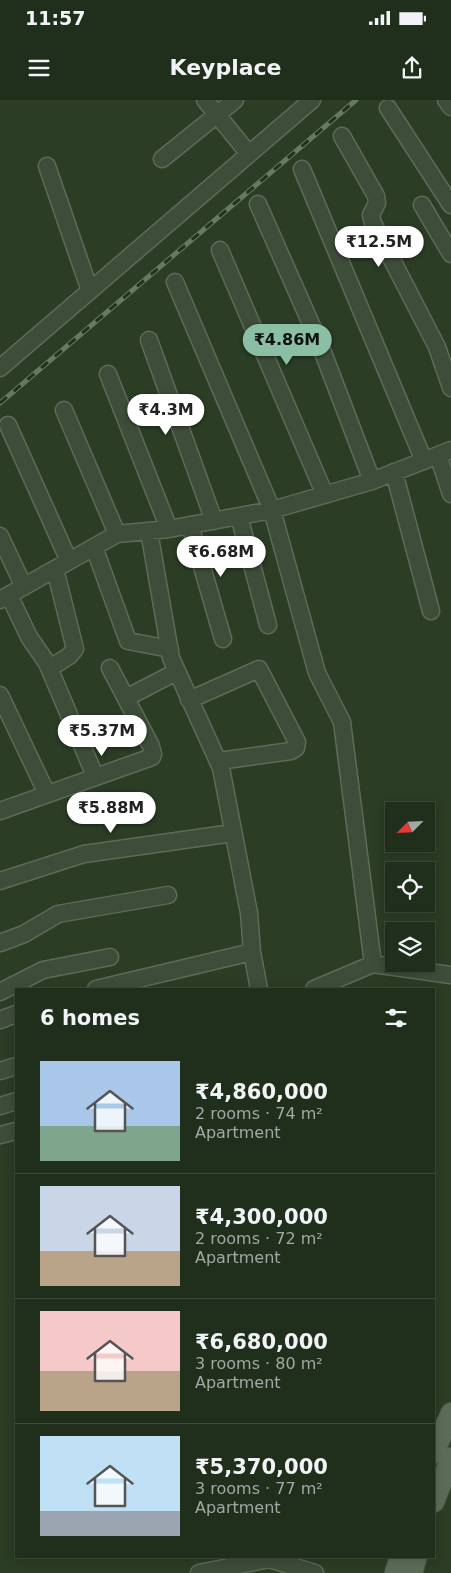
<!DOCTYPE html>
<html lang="en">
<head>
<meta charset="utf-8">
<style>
  body { margin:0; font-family:"DejaVu Sans",sans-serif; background:#283625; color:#f1f3f6; height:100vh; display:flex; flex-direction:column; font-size:19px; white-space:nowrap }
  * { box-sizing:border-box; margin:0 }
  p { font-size:16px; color:#a2a8a3 }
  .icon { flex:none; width:28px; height:28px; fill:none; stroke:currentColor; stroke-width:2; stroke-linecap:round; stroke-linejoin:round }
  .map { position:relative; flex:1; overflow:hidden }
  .details { position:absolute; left:15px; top:888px; width:420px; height:570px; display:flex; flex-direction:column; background:#202e1c; border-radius:0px; box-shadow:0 2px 12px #0003,0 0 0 1px #3d4a3b }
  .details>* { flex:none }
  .needle { width:32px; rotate:246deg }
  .buttons { position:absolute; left:385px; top:702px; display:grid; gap:10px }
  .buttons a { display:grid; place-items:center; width:50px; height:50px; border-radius:0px; background:#202e1c; box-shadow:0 2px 12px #0003,0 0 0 1px #3d4a3b; font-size:25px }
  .price { position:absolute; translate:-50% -42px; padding:0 11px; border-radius:18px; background:#fff; color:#222; font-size:16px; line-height:32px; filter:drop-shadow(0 1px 2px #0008) }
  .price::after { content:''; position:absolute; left:50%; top:30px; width:15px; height:11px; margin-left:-8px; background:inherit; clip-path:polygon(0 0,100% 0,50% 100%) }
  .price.active { background:#8abfa5; color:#111 }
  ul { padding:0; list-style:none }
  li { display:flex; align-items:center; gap:15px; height:125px; padding:0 25px }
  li+li { border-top:1px solid #3d4a3b }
  li span { display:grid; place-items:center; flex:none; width:140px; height:100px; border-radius:0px; color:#555 }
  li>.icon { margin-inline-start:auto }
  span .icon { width:60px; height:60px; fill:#fffc; stroke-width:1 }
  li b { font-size:21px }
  h2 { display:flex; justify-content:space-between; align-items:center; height:60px; padding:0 25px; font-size:21px }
  .status { display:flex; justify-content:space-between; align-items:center; height:35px; padding:0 25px; background:#202e1c; direction:ltr }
  .status svg { height:14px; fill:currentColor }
  header { display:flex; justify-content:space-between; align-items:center; height:65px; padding:0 25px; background:#202e1c; font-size:22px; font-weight:700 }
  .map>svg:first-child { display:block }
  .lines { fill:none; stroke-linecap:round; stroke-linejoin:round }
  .minor-casing { stroke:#5c6b57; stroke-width:19 }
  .major-casing { stroke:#4a5945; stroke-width:22 }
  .minor { stroke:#3e4d39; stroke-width:16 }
  .major { stroke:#5c6d57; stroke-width:20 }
  .rail-casing { stroke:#667961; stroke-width:5 }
  .rail { stroke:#23321e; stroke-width:3; stroke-dasharray:9; stroke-linecap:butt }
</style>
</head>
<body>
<div class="status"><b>11:57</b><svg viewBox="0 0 49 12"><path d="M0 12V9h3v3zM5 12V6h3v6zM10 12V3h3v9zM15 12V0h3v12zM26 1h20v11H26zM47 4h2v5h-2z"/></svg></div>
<header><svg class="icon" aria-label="menu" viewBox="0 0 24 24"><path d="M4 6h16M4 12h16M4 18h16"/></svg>Keyplace<svg class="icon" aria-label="share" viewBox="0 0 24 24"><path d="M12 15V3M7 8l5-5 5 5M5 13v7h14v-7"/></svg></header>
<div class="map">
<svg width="451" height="1473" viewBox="0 0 451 1473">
  <rect width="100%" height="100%" fill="#2b3d25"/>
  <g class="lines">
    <g class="minor-casing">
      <path id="minor" d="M205,0L249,54
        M446,0L451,7
        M388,8L451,105
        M342,36L376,96L377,103L371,115L373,123L437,247L451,288
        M162,59L235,0
        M47,66L90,191
        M302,69L424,361
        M258,104L319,242L372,381
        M422,105L451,154
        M220,150L325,395
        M149,240L214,421
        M0,268L312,0
        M108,274L169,429
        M64,310L117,434
        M8,325L69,461
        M438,355L451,394
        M394,372L431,511
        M239,416L268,525
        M190,425L223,539
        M149,431L171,558L221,668L249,813L252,852L259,889
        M0,436L24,487
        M94,447L128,541L170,549
        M9,495L29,537L47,563L95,676
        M0,500L117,434L169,429L272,410L175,182
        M50,568L69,556L75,549L55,469
        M0,595L47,694
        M126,598L176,572
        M189,600L259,569L297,642L296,648L291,651L219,661
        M0,711L152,657L153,654L151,646L110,568
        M0,781L84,754L233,733
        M0,843L24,834L58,814L168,795
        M373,864L342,622L317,573L272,410L372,381L451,350
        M96,889L252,852
        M314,889L373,864L451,875
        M0,892L43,870L110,857
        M0,920L16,914
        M0,971L16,966
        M0,1006L16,1001
        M0,1035L16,1031
        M199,1473L269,1459L315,1473"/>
    </g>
    <g class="major-casing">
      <path id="major" d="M434,1353L451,1313
        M434,1402L451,1358
        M395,1473L400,1456
        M412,1473L417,1456"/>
    </g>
    <use href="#minor" class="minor"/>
    <use href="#major" class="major"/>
    <g class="rail-casing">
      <path id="rail" d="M0,303L356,0"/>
    </g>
    <use href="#rail" class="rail"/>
  </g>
</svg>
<div class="buttons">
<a><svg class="needle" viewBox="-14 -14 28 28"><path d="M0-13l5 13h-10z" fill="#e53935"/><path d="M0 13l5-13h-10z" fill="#a2a8a3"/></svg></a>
<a><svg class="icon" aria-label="locate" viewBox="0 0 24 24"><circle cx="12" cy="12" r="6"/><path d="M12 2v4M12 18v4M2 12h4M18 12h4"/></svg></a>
<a><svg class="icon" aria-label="layers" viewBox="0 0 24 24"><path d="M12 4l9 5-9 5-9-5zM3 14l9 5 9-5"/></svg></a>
</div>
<b class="price" style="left:379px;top:168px">₹12.5M</b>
<b class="price active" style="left:287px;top:266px">₹4.86M</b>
<b class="price" style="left:166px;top:336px">₹4.3M</b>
<b class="price" style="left:221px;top:478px">₹6.68M</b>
<b class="price" style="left:102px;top:657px">₹5.37M</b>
<b class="price" style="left:111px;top:734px">₹5.88M</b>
<section class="details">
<h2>6 homes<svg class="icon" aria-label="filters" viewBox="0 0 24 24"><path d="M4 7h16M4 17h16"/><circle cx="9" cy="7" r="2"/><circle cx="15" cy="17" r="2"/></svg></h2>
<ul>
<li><span style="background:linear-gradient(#a9c7e8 65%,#7fa58c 0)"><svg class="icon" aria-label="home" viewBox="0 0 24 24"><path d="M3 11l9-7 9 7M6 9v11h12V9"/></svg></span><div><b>₹4,860,000</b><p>2 rooms · 74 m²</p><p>Apartment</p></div></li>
<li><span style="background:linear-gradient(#c9d6e8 65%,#b9a48a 0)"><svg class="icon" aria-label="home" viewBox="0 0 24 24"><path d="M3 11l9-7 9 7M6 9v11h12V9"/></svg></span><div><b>₹4,300,000</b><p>2 rooms · 72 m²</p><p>Apartment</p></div></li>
<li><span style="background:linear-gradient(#f6c9c9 60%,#b9a48a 0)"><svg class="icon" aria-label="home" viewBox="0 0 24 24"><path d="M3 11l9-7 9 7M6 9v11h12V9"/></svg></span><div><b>₹6,680,000</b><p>3 rooms · 80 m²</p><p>Apartment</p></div></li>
<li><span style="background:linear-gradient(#bfe0f5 75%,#9aa5b1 0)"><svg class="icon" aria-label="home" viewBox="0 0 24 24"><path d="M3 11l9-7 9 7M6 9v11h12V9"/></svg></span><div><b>₹5,370,000</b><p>3 rooms · 77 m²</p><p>Apartment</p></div></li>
</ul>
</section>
</div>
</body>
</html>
